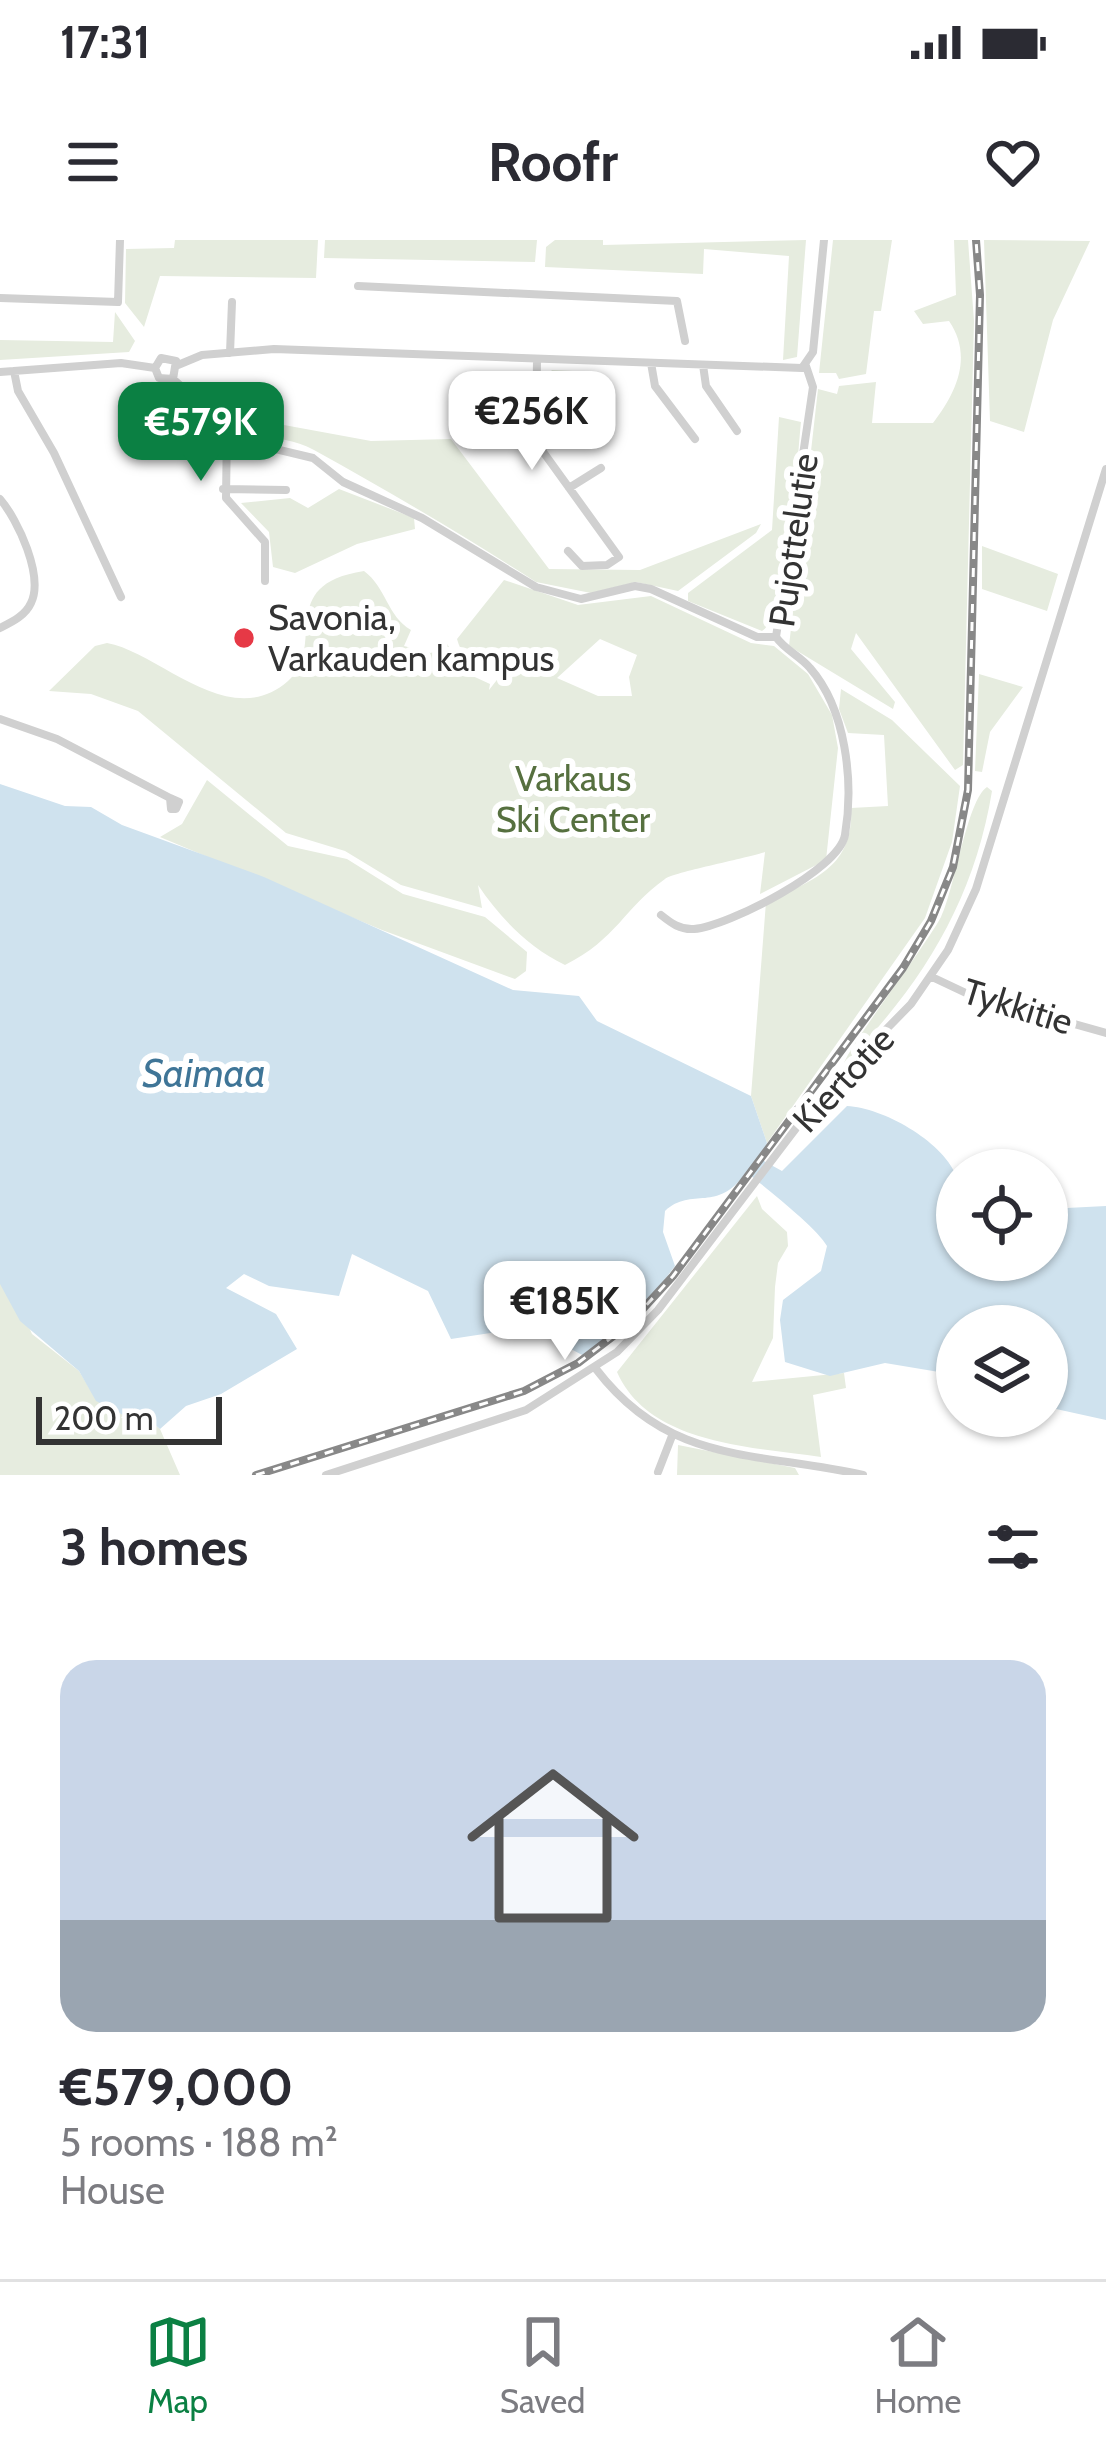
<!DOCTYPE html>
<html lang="en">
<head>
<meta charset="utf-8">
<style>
  body { margin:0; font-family:Cabin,sans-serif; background:#f7f7f7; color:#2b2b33; height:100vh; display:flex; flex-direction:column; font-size:45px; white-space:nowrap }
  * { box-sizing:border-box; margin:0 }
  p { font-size:39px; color:#7c7c81 }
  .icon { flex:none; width:66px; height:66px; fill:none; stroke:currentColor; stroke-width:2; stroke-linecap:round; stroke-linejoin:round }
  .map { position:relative; height:1235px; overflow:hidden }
  .side { display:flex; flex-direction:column; background:#fff; flex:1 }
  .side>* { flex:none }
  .fabs { position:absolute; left:936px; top:909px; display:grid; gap:24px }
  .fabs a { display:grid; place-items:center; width:132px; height:132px; border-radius:50%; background:#fff; box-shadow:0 3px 9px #0004; font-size:60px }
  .scale { position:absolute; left:36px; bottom:30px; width:186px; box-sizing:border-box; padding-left:12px; border:6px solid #333; border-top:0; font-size:33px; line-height:42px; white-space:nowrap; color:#333; -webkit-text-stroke:9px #fff; paint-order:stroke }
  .price { position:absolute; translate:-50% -102px; padding:0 27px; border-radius:24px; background:#fff; color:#222; font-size:39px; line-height:78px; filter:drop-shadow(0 3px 6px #0008) }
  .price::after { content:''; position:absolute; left:50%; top:72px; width:36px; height:27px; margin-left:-18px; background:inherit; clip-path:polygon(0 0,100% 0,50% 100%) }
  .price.selected { background:#0b8043; color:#fff }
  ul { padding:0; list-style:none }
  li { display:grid; align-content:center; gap:24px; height:636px; padding:0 60px }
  li span { display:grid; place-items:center; height:372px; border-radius:36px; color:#555 }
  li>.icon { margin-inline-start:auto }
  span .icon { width:216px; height:216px; fill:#fffc; stroke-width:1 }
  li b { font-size:51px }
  h2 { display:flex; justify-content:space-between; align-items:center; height:144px; padding:0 60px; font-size:51px }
  .status { display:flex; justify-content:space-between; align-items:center; height:84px; padding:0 60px; background:#fff; direction:ltr }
  .status svg { height:33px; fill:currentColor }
  header { display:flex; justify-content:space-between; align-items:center; height:156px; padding:0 60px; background:#fff; font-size:54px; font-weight:800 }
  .dock { display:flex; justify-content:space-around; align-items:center; height:168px; border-top:3px solid #e1e1e2; background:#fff; font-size:33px; color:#7c7c81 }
  .dock a { display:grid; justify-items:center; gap:6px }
  .dock .selected { color:#0b8043 }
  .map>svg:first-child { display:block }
  .green { fill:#e6ecdf; fill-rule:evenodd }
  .water { fill:#cfe2ee }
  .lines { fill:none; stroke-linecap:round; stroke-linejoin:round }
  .minor { stroke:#d0d0d0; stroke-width:8 }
  .rail-casing { stroke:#888; stroke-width:8 }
  .rail { stroke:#fff; stroke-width:3; stroke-dasharray:9; stroke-linecap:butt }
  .poi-dot { fill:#e63946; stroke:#fff; stroke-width:4.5 }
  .labels { text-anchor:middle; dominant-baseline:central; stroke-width:12; stroke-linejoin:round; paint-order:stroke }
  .street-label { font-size:36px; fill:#333; stroke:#fff }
  .poi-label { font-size:36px; fill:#333; stroke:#fff; text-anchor:start }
  .park-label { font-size:36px; fill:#56703f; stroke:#fff }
  .water-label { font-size:39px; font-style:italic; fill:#3f7597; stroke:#fff }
</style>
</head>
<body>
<div class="status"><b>17:31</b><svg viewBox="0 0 49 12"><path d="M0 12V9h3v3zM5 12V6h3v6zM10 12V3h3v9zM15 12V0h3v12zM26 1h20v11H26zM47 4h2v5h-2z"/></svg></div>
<header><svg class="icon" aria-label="menu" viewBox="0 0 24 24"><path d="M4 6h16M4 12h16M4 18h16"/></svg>Roofr<svg class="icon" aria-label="heart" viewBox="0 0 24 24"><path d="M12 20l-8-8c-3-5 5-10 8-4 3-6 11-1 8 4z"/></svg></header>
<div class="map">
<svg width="1106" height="1235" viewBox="0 0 1106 1235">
  <rect width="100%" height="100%" fill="#fff"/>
  <path class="green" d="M175,0H318L316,38L160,36L144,87L125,63L126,9L174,8Z
    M325,0H537L535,22L324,18Z
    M555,0H603V5L806,0L797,117L783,120L789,16L704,9L703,34L545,27L546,7Z
    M833,0H892L881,71H874L866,134L839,139L836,133H819Z
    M954,0H968L974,81L963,525L955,530L856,393L851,409L895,462L893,469L789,406L818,149L837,154L839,146L876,142L872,183H933C957,152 973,116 949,81L923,84L914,71L956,55Z
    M984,0L1090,1L1053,80L1024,192L990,181Z
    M115,72L135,101L129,112L0,120V100L113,102Z
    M552,130L594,132L592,170H542L543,140Z
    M230,175L371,201L451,199L549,329L640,330L761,284L756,293L678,351L636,342L591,353L536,342C463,295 390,252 314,210C287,195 253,199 228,180Z
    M779,177L801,182C797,219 789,375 762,391L688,361V353L772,290Z
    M339,249L414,278L415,289L357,304L295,333L273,327L269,292L241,263L290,258L308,268Z
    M982,306L1058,334L1047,371L982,349Z
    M364,331C386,347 387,376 411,390L404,406L431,413L446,402L464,432L490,444L489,450L507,427C481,427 465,427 457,399L504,340L578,365L651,356L751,403L774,406L808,434L832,475L838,508L826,620L760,654L765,612C744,619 675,632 665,639C624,668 617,699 565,725C528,707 501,679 478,645L482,668L401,645L345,611L286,593L138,471L91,454L49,451L95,406L107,403C159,412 229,493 288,441C328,406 274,345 364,331ZM600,399L637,415L629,437L632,456H598L557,438Z
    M979,434L1023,447L990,492L982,532L975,531Z
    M841,449L892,480L960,546L952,602L925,678L767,903L751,856L766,662C814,640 854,627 851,568L888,566L884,495L848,493L839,469Z
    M207,540L288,606L347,619L403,654L485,677L527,712L526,731L515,739L382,690L160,597L182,584Z
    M987,547L992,551C974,661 922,745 844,824C846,810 925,707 941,677C955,648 967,560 987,547Z
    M757,956L762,969L787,992L788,1006L778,1023L775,1047L773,1098L752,1142L844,1133L846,1148L813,1155L821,1217C754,1207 649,1205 617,1132Z
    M0,1023L32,1094L79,1131L97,1161L130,1178L144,1176L160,1189L180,1235H0Z
    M678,1205L795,1228L799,1235H677Z"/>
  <path class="water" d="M0,544L65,566L91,567L122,585L264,637L513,750L579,756L597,781L751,856L767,903L760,919L782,931L847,866C883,868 941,900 956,935C964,956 957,996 957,1020H1047V969L1106,966V1180L1047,1167V1086H957V1135L885,1123L830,1136L785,1122L780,1080L783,1060L821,1031L827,1006C817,988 765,947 746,932C718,974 692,946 665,971L663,992L675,1026L636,1077L584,1116L530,1087L451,1099L428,1051L352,1014L339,1056L269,1046L244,1034L226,1048L276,1074L297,1109L221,1154L186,1166L160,1189L144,1176L129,1178L96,1161L79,1131L20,1081L0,1044Z"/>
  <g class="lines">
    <path class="minor" d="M358,46L677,61L685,101
      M0,58L118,62L120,0
      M230,113L232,62
      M537,119L536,202L619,317L607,325L582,326L568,311
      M651,123L655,146L695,199
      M178,125L202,115L274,109L802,128L813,112L824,0
      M703,125L706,146L737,191
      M14,131L18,151L54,213L121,357
      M0,132L121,123L155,128
      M173,139L176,121L161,118L155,128L159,138L173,139L227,187L226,258L265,302V341
      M228,190L254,204L313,218L343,242L422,278L536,347L581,359L635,346L651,349L757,397H776
      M569,248L601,228
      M223,249L286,250
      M0,259C18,280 44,336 31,363C25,376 12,382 0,388
      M0,479L57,499L170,558L171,569H176L179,562L170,558
      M661,675C671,683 680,690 694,689C728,686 839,630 845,595C854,542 846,469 810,428C800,416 785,410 776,397L813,147L806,126
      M932,737L968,754L1106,793
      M596,1129C670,1226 757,1211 863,1235
      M658,1232L672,1196
      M326,1235L526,1170L617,1112L658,1070L819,858L911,764L948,710L976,649L1106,229"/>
    <g class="rail-casing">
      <path id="rail" d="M256,1235L524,1151L578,1123L629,1084L673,1036L903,728L931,681L953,627L968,550L980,55L976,0"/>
    </g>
    <use href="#rail" class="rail"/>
  </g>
  <circle class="poi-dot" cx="244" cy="398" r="12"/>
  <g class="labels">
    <g class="street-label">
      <text transform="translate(793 300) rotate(-82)">Pujottelutie</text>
      <text transform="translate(1018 766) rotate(17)">Tykkitie</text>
      <text transform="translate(843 839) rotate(-47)">Kiertotie</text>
    </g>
    <g class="poi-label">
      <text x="268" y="377">Savonia,<tspan x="268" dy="41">Varkauden kampus</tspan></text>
    </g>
    <g class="park-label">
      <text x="573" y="538">Varkaus<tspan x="573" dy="41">Ski Center</tspan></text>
    </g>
    <g class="water-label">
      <text x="204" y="833">Saimaa</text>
    </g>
  </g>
</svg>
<div class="fabs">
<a><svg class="icon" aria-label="locate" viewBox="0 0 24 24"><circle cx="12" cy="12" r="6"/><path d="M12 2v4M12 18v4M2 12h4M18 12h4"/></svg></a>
<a><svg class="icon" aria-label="layers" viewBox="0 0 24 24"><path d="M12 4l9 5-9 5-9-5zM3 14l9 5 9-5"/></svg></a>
</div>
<div class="scale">200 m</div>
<b class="price" style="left:532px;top:233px">€256K</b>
<b class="price selected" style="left:201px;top:244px">€579K</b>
<b class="price" style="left:565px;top:1123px">€185K</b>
</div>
<section class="side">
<h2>3 homes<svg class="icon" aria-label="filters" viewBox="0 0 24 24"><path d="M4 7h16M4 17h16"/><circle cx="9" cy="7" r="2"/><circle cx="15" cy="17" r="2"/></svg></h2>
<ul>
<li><span style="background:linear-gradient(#c9d6e8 70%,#9aa5b1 0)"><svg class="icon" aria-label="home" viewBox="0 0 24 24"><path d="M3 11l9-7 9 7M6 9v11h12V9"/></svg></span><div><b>€579,000</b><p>5 rooms · 188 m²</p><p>House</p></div></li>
</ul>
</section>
<nav class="dock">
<a class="selected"><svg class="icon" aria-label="map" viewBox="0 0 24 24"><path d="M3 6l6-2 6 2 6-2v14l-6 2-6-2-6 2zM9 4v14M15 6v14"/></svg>Map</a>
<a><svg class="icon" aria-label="saved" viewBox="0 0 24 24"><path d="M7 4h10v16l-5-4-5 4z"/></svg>Saved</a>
<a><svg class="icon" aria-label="home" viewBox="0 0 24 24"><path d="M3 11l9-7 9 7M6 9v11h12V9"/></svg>Home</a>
</nav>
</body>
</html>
